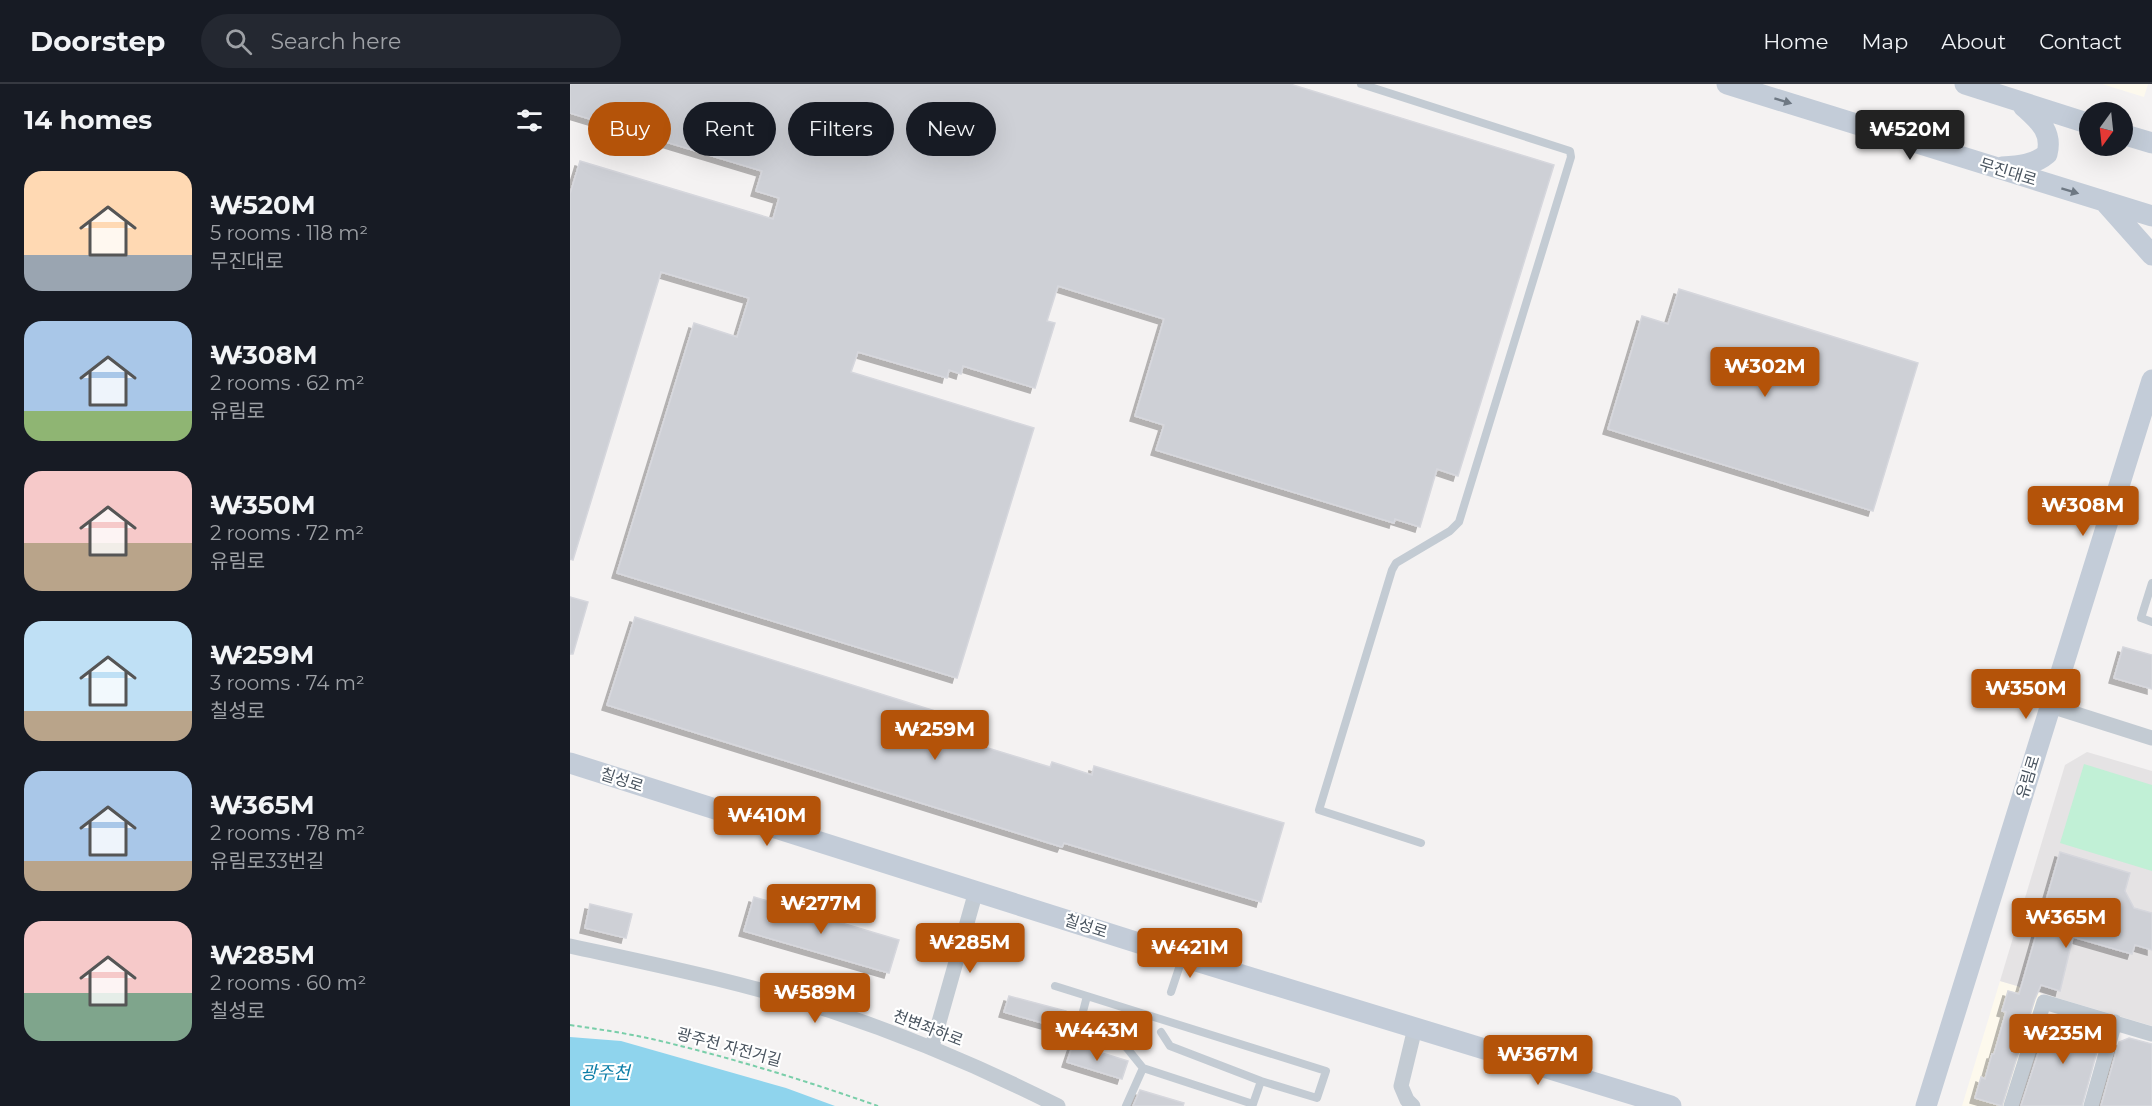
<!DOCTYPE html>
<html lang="en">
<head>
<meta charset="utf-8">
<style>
  body { margin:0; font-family:Montserrat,"Noto Sans KR",sans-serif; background:#242831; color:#f1f3f6; height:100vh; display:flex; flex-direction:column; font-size:22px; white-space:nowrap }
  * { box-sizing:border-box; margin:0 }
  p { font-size:20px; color:#9ea1a6 }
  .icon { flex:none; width:33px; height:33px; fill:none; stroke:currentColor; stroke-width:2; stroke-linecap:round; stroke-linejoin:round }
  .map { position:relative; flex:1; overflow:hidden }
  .panel { display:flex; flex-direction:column; background:#171b24; width:570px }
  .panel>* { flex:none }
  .banner { position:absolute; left:18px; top:18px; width:570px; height:54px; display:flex; gap:12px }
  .needle { width:39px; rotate:195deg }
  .fabs { position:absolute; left:1509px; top:18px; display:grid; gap:12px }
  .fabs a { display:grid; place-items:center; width:54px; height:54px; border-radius:50%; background:#171b24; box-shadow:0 6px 24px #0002; font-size:30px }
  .price { position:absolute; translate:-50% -51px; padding:0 14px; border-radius:6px; background:#b45309; color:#fff; font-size:20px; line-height:39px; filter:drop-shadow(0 2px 3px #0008) }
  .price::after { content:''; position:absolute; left:50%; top:36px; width:18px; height:14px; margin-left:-9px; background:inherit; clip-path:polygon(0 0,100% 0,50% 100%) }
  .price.on { background:#222; color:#fff }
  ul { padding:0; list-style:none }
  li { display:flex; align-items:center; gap:18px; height:150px; padding:0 24px }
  li span { display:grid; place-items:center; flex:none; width:168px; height:120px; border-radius:18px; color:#555 }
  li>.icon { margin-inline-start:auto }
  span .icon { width:72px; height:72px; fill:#fffc; stroke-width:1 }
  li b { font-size:26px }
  h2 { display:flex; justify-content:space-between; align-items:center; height:72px; padding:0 24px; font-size:26px }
  .chip { padding:0 21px; border-radius:27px; background:#171b24; box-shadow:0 6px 24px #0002; font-size:21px; line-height:54px }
  .chip.on { background:#b45309; color:#fff }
  header { display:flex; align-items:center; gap:36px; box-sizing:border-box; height:84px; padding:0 30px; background:#171b24; border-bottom:2px solid #363941 }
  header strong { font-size:28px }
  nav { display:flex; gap:33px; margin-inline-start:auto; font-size:21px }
  .search { width:420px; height:54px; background:#242831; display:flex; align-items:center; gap:15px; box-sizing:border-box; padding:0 21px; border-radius:33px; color:#9ea1a6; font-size:22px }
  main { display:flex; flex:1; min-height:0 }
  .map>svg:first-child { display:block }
  .commercial { fill:#fdf9ed }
  .education { fill:#e5e3e4 }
  .green { fill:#c1f0d6 }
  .water { fill:#8fd4ed }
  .building { fill:#ced0d6; stroke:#d6d7dd; stroke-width:1.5; filter:url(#shadow) }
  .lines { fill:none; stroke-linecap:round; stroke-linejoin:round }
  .path { stroke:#79cea9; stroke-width:2; stroke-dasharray:4.5 3; stroke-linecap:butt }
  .lane { stroke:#c3cbd3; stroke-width:8 }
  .street { stroke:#c3cbd3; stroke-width:15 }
  .secondary { stroke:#c3ccd8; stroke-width:21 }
  .oneway { fill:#6e7883 }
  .labels { text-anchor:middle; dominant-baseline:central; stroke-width:4.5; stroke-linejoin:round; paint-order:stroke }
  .street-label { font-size:16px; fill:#49545f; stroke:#fff }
  .water-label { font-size:18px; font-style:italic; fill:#0d7ea7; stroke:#fff }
</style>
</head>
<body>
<header>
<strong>Doorstep</strong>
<div class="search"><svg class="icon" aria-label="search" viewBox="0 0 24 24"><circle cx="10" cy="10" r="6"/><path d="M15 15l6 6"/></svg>Search here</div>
<nav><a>Home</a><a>Map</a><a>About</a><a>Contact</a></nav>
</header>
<main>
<section class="panel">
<h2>14 homes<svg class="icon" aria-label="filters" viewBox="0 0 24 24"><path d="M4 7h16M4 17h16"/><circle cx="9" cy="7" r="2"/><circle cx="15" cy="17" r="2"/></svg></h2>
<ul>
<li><span style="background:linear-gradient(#ffd9b3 70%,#9aa5b1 0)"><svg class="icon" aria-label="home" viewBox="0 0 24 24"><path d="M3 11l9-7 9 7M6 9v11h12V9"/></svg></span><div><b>₩520M</b><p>5 rooms · 118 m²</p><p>무진대로</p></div></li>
<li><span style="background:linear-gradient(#a9c7e8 75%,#8fb573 0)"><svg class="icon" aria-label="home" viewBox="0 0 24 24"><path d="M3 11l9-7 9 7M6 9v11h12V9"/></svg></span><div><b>₩308M</b><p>2 rooms · 62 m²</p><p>유림로</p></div></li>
<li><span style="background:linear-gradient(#f6c9c9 60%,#b9a48a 0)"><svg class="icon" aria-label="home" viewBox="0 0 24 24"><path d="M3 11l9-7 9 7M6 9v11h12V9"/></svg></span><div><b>₩350M</b><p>2 rooms · 72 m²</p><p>유림로</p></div></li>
<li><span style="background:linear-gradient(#bfe0f5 75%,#b9a48a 0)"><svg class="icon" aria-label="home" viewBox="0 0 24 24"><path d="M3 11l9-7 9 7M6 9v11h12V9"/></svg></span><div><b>₩259M</b><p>3 rooms · 74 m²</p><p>칠성로</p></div></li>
<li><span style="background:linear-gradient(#a9c7e8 75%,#b9a48a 0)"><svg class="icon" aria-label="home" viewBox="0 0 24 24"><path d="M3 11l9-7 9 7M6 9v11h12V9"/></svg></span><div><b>₩365M</b><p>2 rooms · 78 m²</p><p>유림로33번길</p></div></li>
<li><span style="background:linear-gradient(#f6c9c9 60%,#7fa58c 0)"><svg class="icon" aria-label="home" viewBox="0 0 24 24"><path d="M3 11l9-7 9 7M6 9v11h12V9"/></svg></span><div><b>₩285M</b><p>2 rooms · 60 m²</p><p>칠성로</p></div></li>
</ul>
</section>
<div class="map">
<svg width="1582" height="1022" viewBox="0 0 1582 1022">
  <defs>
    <filter id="shadow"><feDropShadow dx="-5" dy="5" stdDeviation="0" flood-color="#0004"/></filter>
  </defs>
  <rect width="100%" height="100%" fill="#f4f2f2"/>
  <path class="commercial" d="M1532,0H1578L1574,13Z
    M1430,897L1471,909L1436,1022H1392Z"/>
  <path class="education" d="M1517,668L1582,687V942L1430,897L1495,681Z"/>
  <path class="green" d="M1514,680L1582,701V787L1490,759Z"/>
  <path class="water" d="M0,953L51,957L216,1004L265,1022H0Z"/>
  <path class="building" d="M0,0H720L984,81L888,392L867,385L850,443L825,435L824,439L586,366L594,341L565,332L594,235L488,202L477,237L485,239L465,304L393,282L391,290L379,286L377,294L288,268L281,288L464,344L387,594L47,489L124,239L167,253L179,214L91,188L3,476L0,475V110L10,77L203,135L209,114L186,107L192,87L0,29Z
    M1109,205L1348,279L1303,427L1038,345L1072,232L1098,240Z
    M0,513L18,518L3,570H0Z
    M65,533L378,631L372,650L480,683L482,678L522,691L524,682L714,739L691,818L494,759L492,763L37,621Z
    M1553,563L1582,571V605L1544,594Z
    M1490,768L1560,789L1555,807L1564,824L1582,829V866L1565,861L1562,870L1503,853L1490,907L1471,901L1465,915L1432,1022L1405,1014L1411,993L1415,995L1422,970H1424L1436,928L1432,927L1438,907L1449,910Z
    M184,813L329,856L319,889L174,847Z
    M20,820L62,830L56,854L15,844Z
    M439,912L496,927L491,944L434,928Z
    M1487,932L1527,944L1531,953L1512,1022H1451L1479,936Z
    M1559,954L1582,960V1022H1531L1549,958Z
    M503,960L558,977L552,995L497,978Z
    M570,1006L614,1019L613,1022H563Z"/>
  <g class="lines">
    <path class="path" d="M0,941C27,945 55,949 82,955C159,973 234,996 308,1022"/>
    <path class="lane" d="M791,0L1000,67L1001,73L889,438L880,447L826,479L822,486L749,726L851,759
      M1582,499L1571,534L1582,538
      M485,902L517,912
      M601,908L612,875
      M517,912L756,987L747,1014L691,997L683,1020L573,984L556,963L508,947Z
      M591,948L600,962L691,997
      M556,1022L573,984"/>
    <path class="street" d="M1481,622L1582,654
      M0,862C87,881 176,899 261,927C339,953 415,985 488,1022
      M362,963L406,807
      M843,1022L837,1016L831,1002L845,944
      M1441,1022L1474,918L1582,950
      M1521,1022L1545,938"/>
    <path class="secondary" d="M1157,0L1582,132
      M1395,0L1520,40
      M1552,50L1582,59
      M1432,83C1449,82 1464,81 1477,70C1483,47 1468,36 1453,22
      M1534,117L1582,171
      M0,679L613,873L1101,1022
      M1356,1022L1582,296"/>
  </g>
  <defs><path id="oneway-solid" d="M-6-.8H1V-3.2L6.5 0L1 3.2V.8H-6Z" transform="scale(1.5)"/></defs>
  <g class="oneway">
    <use href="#oneway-solid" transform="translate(1213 17) rotate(17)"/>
    <use href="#oneway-solid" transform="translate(1500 107) rotate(17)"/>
  </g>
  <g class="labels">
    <g class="street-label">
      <text transform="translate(1438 88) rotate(17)">무진대로</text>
      <text transform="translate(1458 693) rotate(-73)">유림로</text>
      <text transform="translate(52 696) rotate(18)">칠성로</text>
      <text transform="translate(516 842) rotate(18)">칠성로</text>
      <text transform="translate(358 944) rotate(21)">천변좌하로</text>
      <text transform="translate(159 963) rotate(15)">광주천 자전거길</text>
    </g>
    <g class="water-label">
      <text x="35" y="989">광주천</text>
    </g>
  </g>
</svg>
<div class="fabs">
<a><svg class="needle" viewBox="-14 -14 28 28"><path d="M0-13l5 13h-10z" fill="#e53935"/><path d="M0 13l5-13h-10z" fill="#9ea1a6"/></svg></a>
</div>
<b class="price on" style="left:1340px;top:77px">₩520M</b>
<b class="price" style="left:1195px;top:314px">₩302M</b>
<b class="price" style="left:1513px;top:453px">₩308M</b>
<b class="price" style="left:1456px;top:636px">₩350M</b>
<b class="price" style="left:365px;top:677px">₩259M</b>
<b class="price" style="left:197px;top:763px">₩410M</b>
<b class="price" style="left:251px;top:851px">₩277M</b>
<b class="price" style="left:1496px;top:865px">₩365M</b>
<b class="price" style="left:400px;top:890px">₩285M</b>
<b class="price" style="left:620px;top:895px">₩421M</b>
<b class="price" style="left:245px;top:940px">₩589M</b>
<b class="price" style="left:527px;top:978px">₩443M</b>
<b class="price" style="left:1493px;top:981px">₩235M</b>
<b class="price" style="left:968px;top:1002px">₩367M</b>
<div class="banner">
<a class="chip on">Buy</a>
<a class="chip">Rent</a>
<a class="chip">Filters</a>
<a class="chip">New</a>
</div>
</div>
</main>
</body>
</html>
